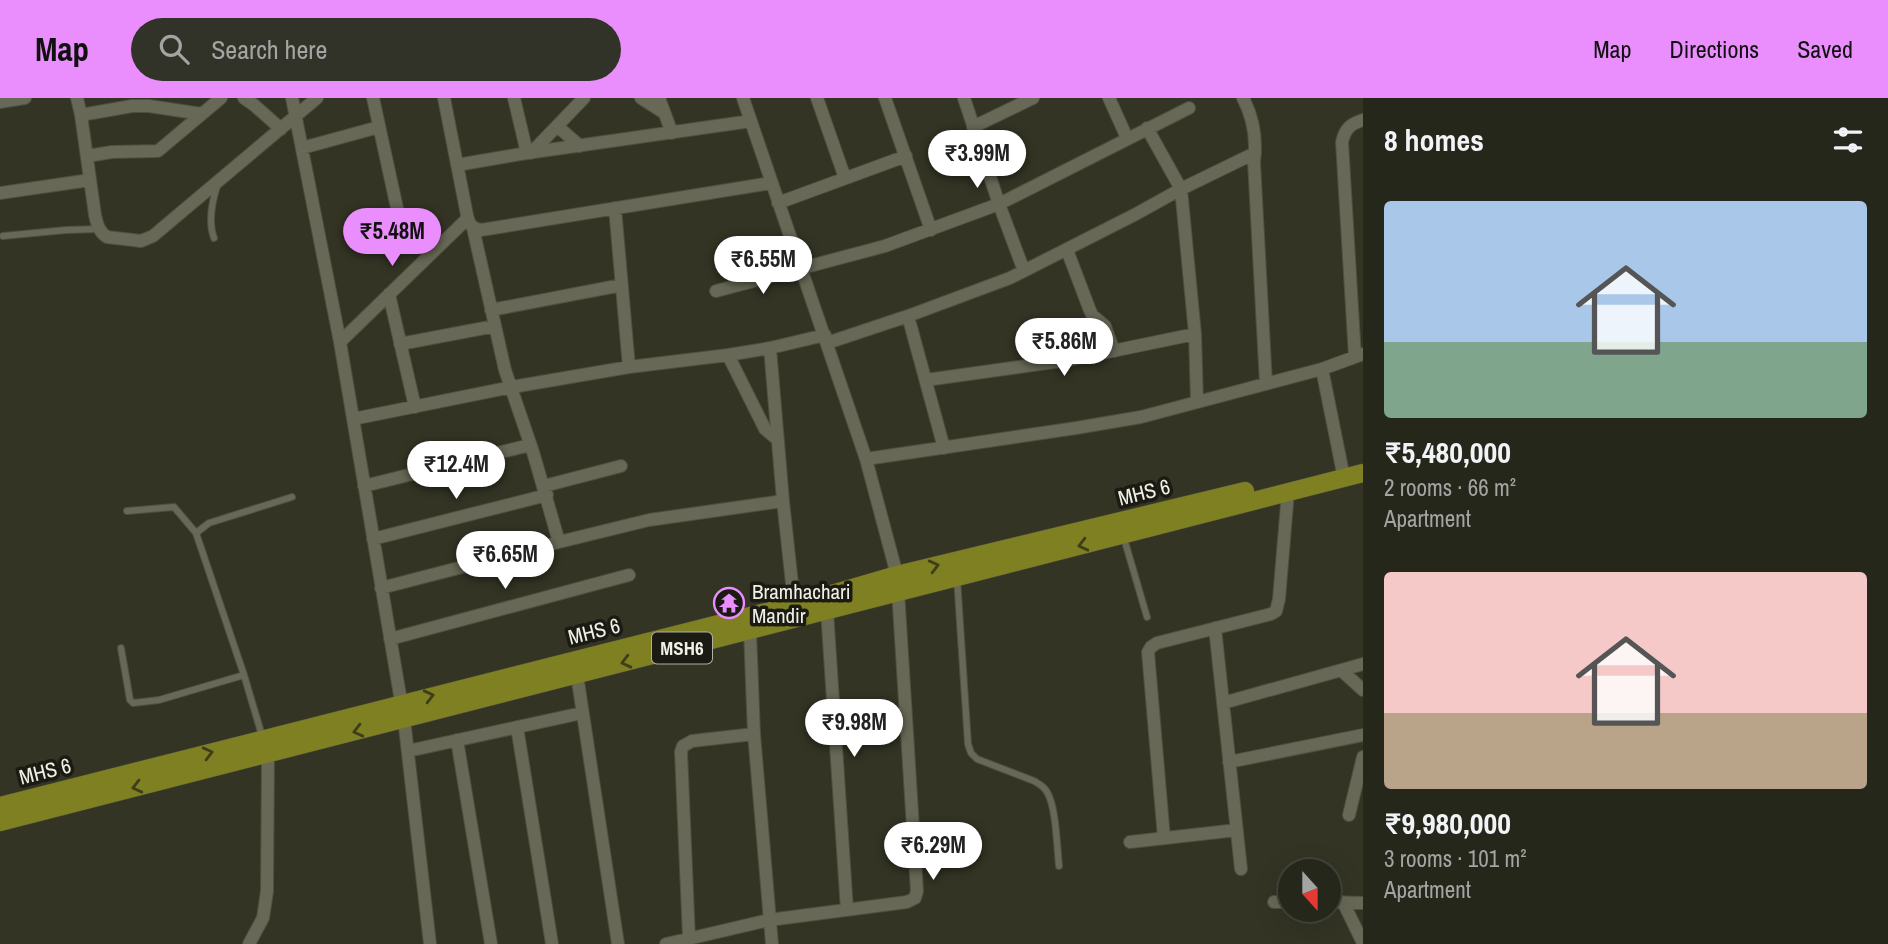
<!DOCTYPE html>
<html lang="en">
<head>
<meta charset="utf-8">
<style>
  body { margin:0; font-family:"Archivo Narrow",sans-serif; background:#323328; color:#f1f3f6; height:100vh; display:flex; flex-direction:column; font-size:26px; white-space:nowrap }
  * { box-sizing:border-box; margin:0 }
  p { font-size:23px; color:#a4a5a3 }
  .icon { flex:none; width:38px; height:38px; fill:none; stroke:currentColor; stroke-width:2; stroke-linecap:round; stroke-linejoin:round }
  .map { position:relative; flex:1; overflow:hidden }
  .panel { display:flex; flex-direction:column; background:#26271b; width:525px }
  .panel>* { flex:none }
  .needle { width:46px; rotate:159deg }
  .controls { position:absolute; left:1278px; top:761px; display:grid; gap:14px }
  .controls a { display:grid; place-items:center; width:63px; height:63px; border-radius:50%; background:#26271b; box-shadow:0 7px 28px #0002,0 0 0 2px #42443a; font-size:35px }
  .price { position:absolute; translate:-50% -60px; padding:0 16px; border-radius:24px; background:#fff; color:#222; font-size:23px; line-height:46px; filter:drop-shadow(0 2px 4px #0008) }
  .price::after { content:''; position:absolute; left:50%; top:42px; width:21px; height:16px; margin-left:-10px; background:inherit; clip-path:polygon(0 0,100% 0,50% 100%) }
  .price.current { background:#ea8dfd; color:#111 }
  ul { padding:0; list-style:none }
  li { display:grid; align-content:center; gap:14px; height:371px; padding:0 21px }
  li span { display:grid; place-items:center; height:217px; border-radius:7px; color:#555 }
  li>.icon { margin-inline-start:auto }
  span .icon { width:126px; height:126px; fill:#fffc; stroke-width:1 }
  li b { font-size:30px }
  h2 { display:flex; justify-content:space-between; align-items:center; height:84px; padding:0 21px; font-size:30px }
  header { display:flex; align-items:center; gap:42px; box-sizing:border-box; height:98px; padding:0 35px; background:#ea8dfd; color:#111 }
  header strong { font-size:33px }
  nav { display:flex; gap:38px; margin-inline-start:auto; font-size:24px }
  .search { width:490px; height:63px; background:#323328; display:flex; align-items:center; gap:18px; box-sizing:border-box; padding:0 24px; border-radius:38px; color:#a4a5a3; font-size:26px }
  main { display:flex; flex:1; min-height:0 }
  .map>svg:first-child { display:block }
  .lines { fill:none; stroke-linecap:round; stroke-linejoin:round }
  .service-casing { stroke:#4e4f40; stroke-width:8 }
  .minor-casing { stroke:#4e4f40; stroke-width:14 }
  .primary-casing { stroke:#4e4f40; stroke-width:19 }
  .service { stroke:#676856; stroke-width:6 }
  .minor { stroke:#676856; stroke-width:12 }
  .primary { stroke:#7e8022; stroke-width:18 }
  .oneway { stroke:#3e3e19 }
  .labels { text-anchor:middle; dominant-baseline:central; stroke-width:7; stroke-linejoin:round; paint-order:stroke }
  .shield { fill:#1b1b14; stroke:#afb0a7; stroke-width:2 }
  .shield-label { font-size:19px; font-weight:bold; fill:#eff0e6 }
  .street-label { font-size:21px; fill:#eff0e6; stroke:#1b1b14 }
  .poi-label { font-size:21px; fill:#eff0e6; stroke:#1b1b14; text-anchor:start }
</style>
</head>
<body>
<header>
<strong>Map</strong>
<div class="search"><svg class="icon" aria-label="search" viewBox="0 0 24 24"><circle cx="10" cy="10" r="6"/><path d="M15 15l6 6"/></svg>Search here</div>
<nav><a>Map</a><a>Directions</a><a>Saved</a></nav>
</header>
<main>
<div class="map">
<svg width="1363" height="846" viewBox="0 0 1363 846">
  <rect width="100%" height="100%" fill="#333424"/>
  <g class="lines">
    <g class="service-casing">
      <path id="service" d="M3,138L66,132L99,131
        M214,140C208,124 212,104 217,88
        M127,413L174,409L196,435L244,577L263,641
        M196,435L209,425L292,399
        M1123,437L1147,519
        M957,480L968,646L971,655L977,661L1034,683C1039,686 1044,688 1047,694C1056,708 1057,749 1059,768
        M121,550L130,602L133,605L159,602L244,577"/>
    </g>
    <g class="minor-casing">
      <path id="minor" d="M77,0L81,17L95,117C97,126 99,134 107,139L141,143L153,138L317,0
        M244,0L254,7L281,31
        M292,0L340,244L404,621L430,846
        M373,0L402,133
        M444,0L467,117C469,126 471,130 481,132L771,85
        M514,0L527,55L751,23
        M641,0L663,14
        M659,0L672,35
        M817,0L845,80
        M885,0L931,132
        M964,0L999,106L1024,173
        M1109,0L1127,40
        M1243,0C1254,21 1257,41 1254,64L1266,286
        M0,4L25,0
        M81,17L132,8H149L202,16
        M557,28L580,48
        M973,29L1033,0
        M1147,30L1181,91L1195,236L1197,304
        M302,50L379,29
        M531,55L584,0
        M87,58L112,54L158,53L221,0
        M457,67L527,55
        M0,95L90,82
        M778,105L906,58
        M615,110L629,269
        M473,130L505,272L533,354L559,444
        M1067,152L1089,210L1092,217L1105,228L1114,253
        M716,193L885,148L999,106L1189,10
        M389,196L415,309
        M491,212L622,187
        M908,218L944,350
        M340,244L468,120
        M827,245L908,218L1010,180L1136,116L1181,91L1255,55
        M400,246L495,228
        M770,250L783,403L795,513
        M728,257L765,331L778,342
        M1355,259L1342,44C1345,31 1350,26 1363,22
        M1322,271L1344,380
        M926,282L1069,262L1195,236
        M353,321L512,289L629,269L728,257L770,250L825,237
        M866,361L1076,330L1141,319L1322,271L1363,256
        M364,388L530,347
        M544,388L621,368
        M373,441L547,397
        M381,490L559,444L649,422L783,403
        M827,513L847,812
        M1215,530L1241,771
        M750,533L754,636L772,846
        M390,541L629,477
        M1341,572L1363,592
        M577,577L618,846
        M1223,605L1363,566
        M517,629L552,846
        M457,642L491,846
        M408,653L582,615
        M1229,664L1363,637
        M1349,717L1363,659
        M1164,740L1148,554L1151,549L1157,545L1271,516L1276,513L1279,501L1288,394
        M1130,744L1237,732
        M1274,804H1290
        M1328,804L1363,805
        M1343,804L1363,845
        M689,840L681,654L683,648L692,643L754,636
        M249,846L263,820L267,793L268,656
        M666,846L769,822L907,804L915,800L917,793L897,477L866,361L743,0"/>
    </g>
    <g class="primary-casing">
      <path id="primary" d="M0,708L794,507L897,477L1245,393
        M0,724L1363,375"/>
    </g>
    <use href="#service" class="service"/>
    <use href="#minor" class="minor"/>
    <use href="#primary" class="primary"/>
  </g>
  <defs><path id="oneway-chevron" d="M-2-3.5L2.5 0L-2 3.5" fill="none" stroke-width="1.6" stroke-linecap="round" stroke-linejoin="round" transform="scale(1.75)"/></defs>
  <g class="oneway">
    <use href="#oneway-chevron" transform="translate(1083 447) rotate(166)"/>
    <use href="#oneway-chevron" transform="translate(934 468) rotate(-14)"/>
    <use href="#oneway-chevron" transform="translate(626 564) rotate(166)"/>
    <use href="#oneway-chevron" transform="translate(429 598) rotate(-14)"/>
    <use href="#oneway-chevron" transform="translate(358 633) rotate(166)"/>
    <use href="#oneway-chevron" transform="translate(208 655) rotate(-14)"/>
    <use href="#oneway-chevron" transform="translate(137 689) rotate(166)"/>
  </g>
  <defs>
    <g id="temple-ring" transform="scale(1.575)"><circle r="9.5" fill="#1b1b14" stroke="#ea8dfd" stroke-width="1.5"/><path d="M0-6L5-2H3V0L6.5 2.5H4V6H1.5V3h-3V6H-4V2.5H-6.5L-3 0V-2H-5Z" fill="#ea8dfd"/></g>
  </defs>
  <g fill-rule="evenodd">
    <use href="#temple-ring" x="729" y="505"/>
  </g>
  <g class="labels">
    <rect class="shield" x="652" y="534.5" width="60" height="31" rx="5"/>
    <g class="shield-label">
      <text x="682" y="550">MSH6</text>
    </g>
    <g class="street-label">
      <text transform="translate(1144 394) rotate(-14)">MHS 6</text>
      <text transform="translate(594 533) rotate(-14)">MHS 6</text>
      <text transform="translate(45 673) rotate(-14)">MHS 6</text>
    </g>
    <g class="poi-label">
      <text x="752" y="493">Bramhachari<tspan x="752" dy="24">Mandir</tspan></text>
    </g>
  </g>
</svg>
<div class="controls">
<a><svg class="needle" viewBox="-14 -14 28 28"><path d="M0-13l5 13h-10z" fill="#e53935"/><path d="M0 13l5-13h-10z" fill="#a4a5a3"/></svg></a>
</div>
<b class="price" style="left:977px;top:92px">₹3.99M</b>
<b class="price current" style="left:392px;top:170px">₹5.48M</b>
<b class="price" style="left:763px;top:198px">₹6.55M</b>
<b class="price" style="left:1064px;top:280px">₹5.86M</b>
<b class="price" style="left:456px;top:403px">₹12.4M</b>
<b class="price" style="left:505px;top:493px">₹6.65M</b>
<b class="price" style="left:854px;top:661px">₹9.98M</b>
<b class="price" style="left:933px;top:784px">₹6.29M</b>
</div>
<section class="panel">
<h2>8 homes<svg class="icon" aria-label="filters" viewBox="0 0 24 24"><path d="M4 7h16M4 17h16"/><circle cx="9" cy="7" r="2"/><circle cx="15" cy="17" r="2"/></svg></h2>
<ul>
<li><span style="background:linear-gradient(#a9c7e8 65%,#7fa58c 0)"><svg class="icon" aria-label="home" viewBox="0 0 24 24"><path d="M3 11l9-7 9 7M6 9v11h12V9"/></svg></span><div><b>₹5,480,000</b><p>2 rooms · 66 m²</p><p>Apartment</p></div></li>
<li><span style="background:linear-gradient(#f6c9c9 65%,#b9a48a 0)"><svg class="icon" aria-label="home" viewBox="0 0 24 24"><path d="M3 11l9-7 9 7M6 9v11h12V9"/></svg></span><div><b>₹9,980,000</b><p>3 rooms · 101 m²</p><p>Apartment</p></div></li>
</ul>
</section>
</main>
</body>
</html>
